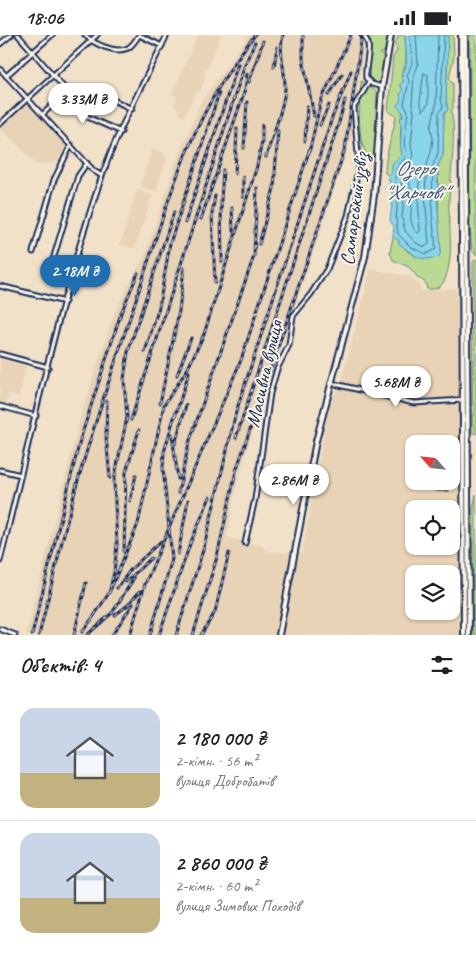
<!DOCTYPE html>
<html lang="uk">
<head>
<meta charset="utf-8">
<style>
  body { margin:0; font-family:Caveat,sans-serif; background:#f6f6f6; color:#202124; height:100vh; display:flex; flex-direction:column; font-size:19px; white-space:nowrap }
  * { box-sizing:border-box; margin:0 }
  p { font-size:16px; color:#757577 }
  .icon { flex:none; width:28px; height:28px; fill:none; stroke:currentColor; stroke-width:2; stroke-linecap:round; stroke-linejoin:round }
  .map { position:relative; height:600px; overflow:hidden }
  .details { display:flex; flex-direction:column; background:#fff; flex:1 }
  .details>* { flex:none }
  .needle { width:32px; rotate:297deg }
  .tools { position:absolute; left:405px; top:400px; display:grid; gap:10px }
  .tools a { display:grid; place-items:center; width:55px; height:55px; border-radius:10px; background:#fff; box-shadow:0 1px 4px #0004; font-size:25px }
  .price { position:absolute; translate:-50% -42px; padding:0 11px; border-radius:18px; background:#fff; color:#222; font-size:16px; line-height:32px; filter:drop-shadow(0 1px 2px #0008) }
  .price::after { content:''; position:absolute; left:50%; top:30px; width:15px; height:11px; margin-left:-8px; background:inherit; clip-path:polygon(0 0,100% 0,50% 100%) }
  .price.on { background:#1f6fb2; color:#fff }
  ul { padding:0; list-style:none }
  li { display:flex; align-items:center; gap:15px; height:125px; padding:0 20px }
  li+li { border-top:1px solid #e0e0e0 }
  li span { display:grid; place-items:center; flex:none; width:140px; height:100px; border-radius:15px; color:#555 }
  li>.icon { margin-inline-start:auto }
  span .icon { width:60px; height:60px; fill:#fffc; stroke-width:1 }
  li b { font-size:21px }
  h2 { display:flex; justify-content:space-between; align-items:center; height:60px; padding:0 20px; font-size:21px }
  .status { display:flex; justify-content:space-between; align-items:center; height:35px; padding:0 25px; background:#fff; direction:ltr }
  .status svg { height:14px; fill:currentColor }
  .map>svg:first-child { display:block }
  .built { fill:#e9d3b6; fill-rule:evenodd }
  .green { fill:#bada94; stroke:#6a8479 }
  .water { fill:#89d5ea; stroke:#5d93b2 }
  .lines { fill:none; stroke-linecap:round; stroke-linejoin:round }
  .shore { stroke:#477196; stroke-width:1 }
  .building { fill:#d6b288; stroke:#1b2f5e }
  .minor-casing { stroke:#1b2f5e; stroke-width:7 }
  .major-casing { stroke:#1b2f5e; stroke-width:8 }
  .minor { stroke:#fcf5e5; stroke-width:3 }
  .major { stroke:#fcf5e5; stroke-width:4 }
  .rail-casing { stroke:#1b2f5e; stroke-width:3 }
  .rail { stroke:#fcf5e5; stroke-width:1; stroke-dasharray:4; stroke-linecap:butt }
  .labels { text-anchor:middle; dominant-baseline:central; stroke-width:4; stroke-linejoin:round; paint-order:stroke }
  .street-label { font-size:20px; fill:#1b2f5e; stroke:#fcf5e5 }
  .water-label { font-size:21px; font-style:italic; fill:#365881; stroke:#fcf5e5 }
</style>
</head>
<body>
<div class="status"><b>18:06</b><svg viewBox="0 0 49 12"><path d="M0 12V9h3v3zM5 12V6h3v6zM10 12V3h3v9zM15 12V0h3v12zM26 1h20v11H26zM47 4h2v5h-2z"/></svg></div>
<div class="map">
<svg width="476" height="600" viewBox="0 0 476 600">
  <rect width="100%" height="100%" fill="#f1e1c9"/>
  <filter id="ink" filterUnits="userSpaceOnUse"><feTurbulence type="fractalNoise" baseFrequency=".02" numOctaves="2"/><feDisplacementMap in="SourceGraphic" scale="10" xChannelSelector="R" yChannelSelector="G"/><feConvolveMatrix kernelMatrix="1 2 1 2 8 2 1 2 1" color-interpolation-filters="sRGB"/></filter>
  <g filter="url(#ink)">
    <path class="built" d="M198,0H221L206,35L204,47L200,57L197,55L184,82L179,79L180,75L174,72L178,62L172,59Z
      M249,0H348L364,8L352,101L252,399L237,448L227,502L262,511L267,516L302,518L326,387L333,362L341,347L371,234L412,242L423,256L458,253L462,600H26L80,383L115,276L146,218L177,124L201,67ZM414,409H451V446H414ZM414,474H451V511H414ZM414,539H451V576H414Z
      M27,68L66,111L58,127L37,130L0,93Z
      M152,114L163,117L167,123L156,156L140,151Z
      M137,155L152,160L135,213L120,210Z
      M0,324L26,331L19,361L9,359L6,369L0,368Z"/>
    <path class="green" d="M367,0H388L385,16L379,19L385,22L380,49L374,48L367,40L371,8Z
      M399,0H405C405,14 409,27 401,39C409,53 396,102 402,119L394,130L392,137L388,140L385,138C385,118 393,101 396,81L388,76L393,22L397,16L395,8Z
      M448,0H453L454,22L449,42L453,49V73L451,77C457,93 450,147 449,166C448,192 455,219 445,244C442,252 435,255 427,254L425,247L418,243L409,232L393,225L390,217L393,202L400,206L407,216L417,222L426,224L439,222L438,130L443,120L444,78L448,75L446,65Z
      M470,0H476V220L472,216L469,182Z
      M361,46L377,57L374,127C354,115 360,68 361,46Z
      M476,224V399L472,397L473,227Z
      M476,459V600H473V475Z"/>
    <path class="water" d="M448,0L446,65L448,75L444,78L443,120L438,130L437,159L441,216L439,222L426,224L417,222L398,208L400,206L393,202L394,191L390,186L393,162L388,140L392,137V129L402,119C398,107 404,96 400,83L403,82V77L397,71L401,64L400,60L403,54L399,50L404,46L401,43L407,29L405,1Z"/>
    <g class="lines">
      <path class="shore" d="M410,0L412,29L407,40L409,46L404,69L408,76L404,109L407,120L397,133L395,143L398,162L396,184L398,199L411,212L426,219L436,214L432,179L433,130L438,118L439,78L443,72L441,64L444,0
        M416,0L418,30L414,40L412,69L414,77L411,109L413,121L410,128L404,135L402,143L401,153L404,162L402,183L405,196L416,208L425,212L429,209L425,159L427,129L431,117L433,104L431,92L436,70L438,0
        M424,38L428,40V69L423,76L420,68Z
        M416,134L420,137L418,160L420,196L418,198C406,189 413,173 412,160C411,154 409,150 410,144C410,139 412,137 416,134Z"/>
    </g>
    <path class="building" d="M436,446H448L449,456H436Z"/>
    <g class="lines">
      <g class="minor-casing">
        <path id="minor" d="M18,0L67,56L80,60L101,59L132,74
          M85,0C94,9 115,19 128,13C133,10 136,5 139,0
          M139,0L162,11
          M362,0C375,9 364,29 366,43L372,49L382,52
          M0,9L11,0
          M0,34L94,136L102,141
          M6,41L52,0
          M80,60L79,74L81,79L121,97
          M43,79L67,56
          M0,89L97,0
          M33,217L54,145L71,110
          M49,238L78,141L87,128
          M0,251L65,267
          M0,319L48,332
          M331,348L414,368L463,365
          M0,371L36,381
          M0,435L21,440
          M245,508L255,464L270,358L277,334L289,310L293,281L311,259L327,234L348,181L359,131L354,72L369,47
          M0,526C32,397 59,264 103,138C120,90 145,45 167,0
          M0,594L15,600"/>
      </g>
      <g class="major-casing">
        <path id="major" d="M461,0L464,600
          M465,0L469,600
          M279,600L316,406L365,222L374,160L382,52L391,0"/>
      </g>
      <use href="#minor" class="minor"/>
      <use href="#major" class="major"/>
      <g class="rail-casing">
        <path id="rail" d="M303,0V24L314,81
          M274,32L277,12
          M249,47L263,6
          M329,60L342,39
          M320,90L329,70
          M305,106L307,71
          M244,113L247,67
          M309,118L321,66L351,0
          M266,122C272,100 283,77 285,54C286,36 278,18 283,0
          M235,139L237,94
          M243,142V162
          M232,173L233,196
          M201,184L245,55L247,39
          M185,188L238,29
          M259,209L274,153L278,96
          M222,227L221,166L223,135
          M215,248L212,179L215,161
          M145,317L159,272L170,208L219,58
          M177,340L191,303
          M107,366L106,402L110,443
          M160,368L179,276L184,233
          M175,382L189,337
          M131,385L245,29L255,7
          M172,399L178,444
          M236,403L339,87L345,65
          M175,409L186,370
          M178,458L189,408L254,221L257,153
          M130,466L136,440
          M124,517L126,437L139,395
          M178,519L188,465
          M126,547L151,523
          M117,553L131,534L161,506
          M109,558L138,489L164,370L188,333L204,299L257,131L262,106V90
          M115,580L128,570L140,556
          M90,587L109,558L114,537L117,510L114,446L127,382L124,344L128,317L174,177
          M82,597L94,581
          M32,600L80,405L121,278L138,238
          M39,600C53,545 65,490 81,435C99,374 120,313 140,252C171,158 191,80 255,0
          M74,600L86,548
          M87,600L112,578L134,543
          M112,600L133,569
          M130,600L145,549L241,325L310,113
          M150,600L172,524L163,433L164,417L176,376
          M159,600L190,509L210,462
          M176,600L204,512L236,377L332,83L351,36
          M193,600L217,522L236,436L345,114L362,0
          M201,600L215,577L229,518"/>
      </g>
      <use href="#rail" class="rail"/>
    </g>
  </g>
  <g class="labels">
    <g class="street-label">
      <text transform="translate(354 174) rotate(-83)">Самарський узвіз</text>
      <text transform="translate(264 339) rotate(-77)">Масивна вулиця</text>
    </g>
    <g class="water-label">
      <text x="415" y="133">Озеро<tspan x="415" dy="24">"Харчові"</tspan></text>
    </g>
  </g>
</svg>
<div class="tools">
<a><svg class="needle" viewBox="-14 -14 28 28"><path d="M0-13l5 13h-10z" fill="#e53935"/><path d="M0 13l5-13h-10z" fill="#757577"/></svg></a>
<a><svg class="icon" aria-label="locate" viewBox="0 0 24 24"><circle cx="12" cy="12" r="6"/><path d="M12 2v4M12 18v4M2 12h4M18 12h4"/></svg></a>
<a><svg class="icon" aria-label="layers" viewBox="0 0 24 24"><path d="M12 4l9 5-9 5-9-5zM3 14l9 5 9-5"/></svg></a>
</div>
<b class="price" style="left:83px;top:90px">3.33M ₴</b>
<b class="price on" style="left:75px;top:262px">2.18M ₴</b>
<b class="price" style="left:396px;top:373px">5.68M ₴</b>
<b class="price" style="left:294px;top:471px">2.86M ₴</b>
</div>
<section class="details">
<h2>Об’єктів: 4<svg class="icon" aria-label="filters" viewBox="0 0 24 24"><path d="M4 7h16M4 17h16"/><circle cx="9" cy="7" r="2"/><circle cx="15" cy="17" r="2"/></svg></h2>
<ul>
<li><span style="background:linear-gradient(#c9d6e8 65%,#c2b280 0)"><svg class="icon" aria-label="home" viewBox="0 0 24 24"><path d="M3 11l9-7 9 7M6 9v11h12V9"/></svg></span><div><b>2 180 000 ₴</b><p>2-кімн. · 56 m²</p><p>вулиця Добробатів</p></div></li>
<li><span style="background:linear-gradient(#c9d6e8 65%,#c2b280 0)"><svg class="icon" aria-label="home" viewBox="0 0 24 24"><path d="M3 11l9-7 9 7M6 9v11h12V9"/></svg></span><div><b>2 860 000 ₴</b><p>2-кімн. · 60 m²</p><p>вулиця Зимових Походів</p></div></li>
</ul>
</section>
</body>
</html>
